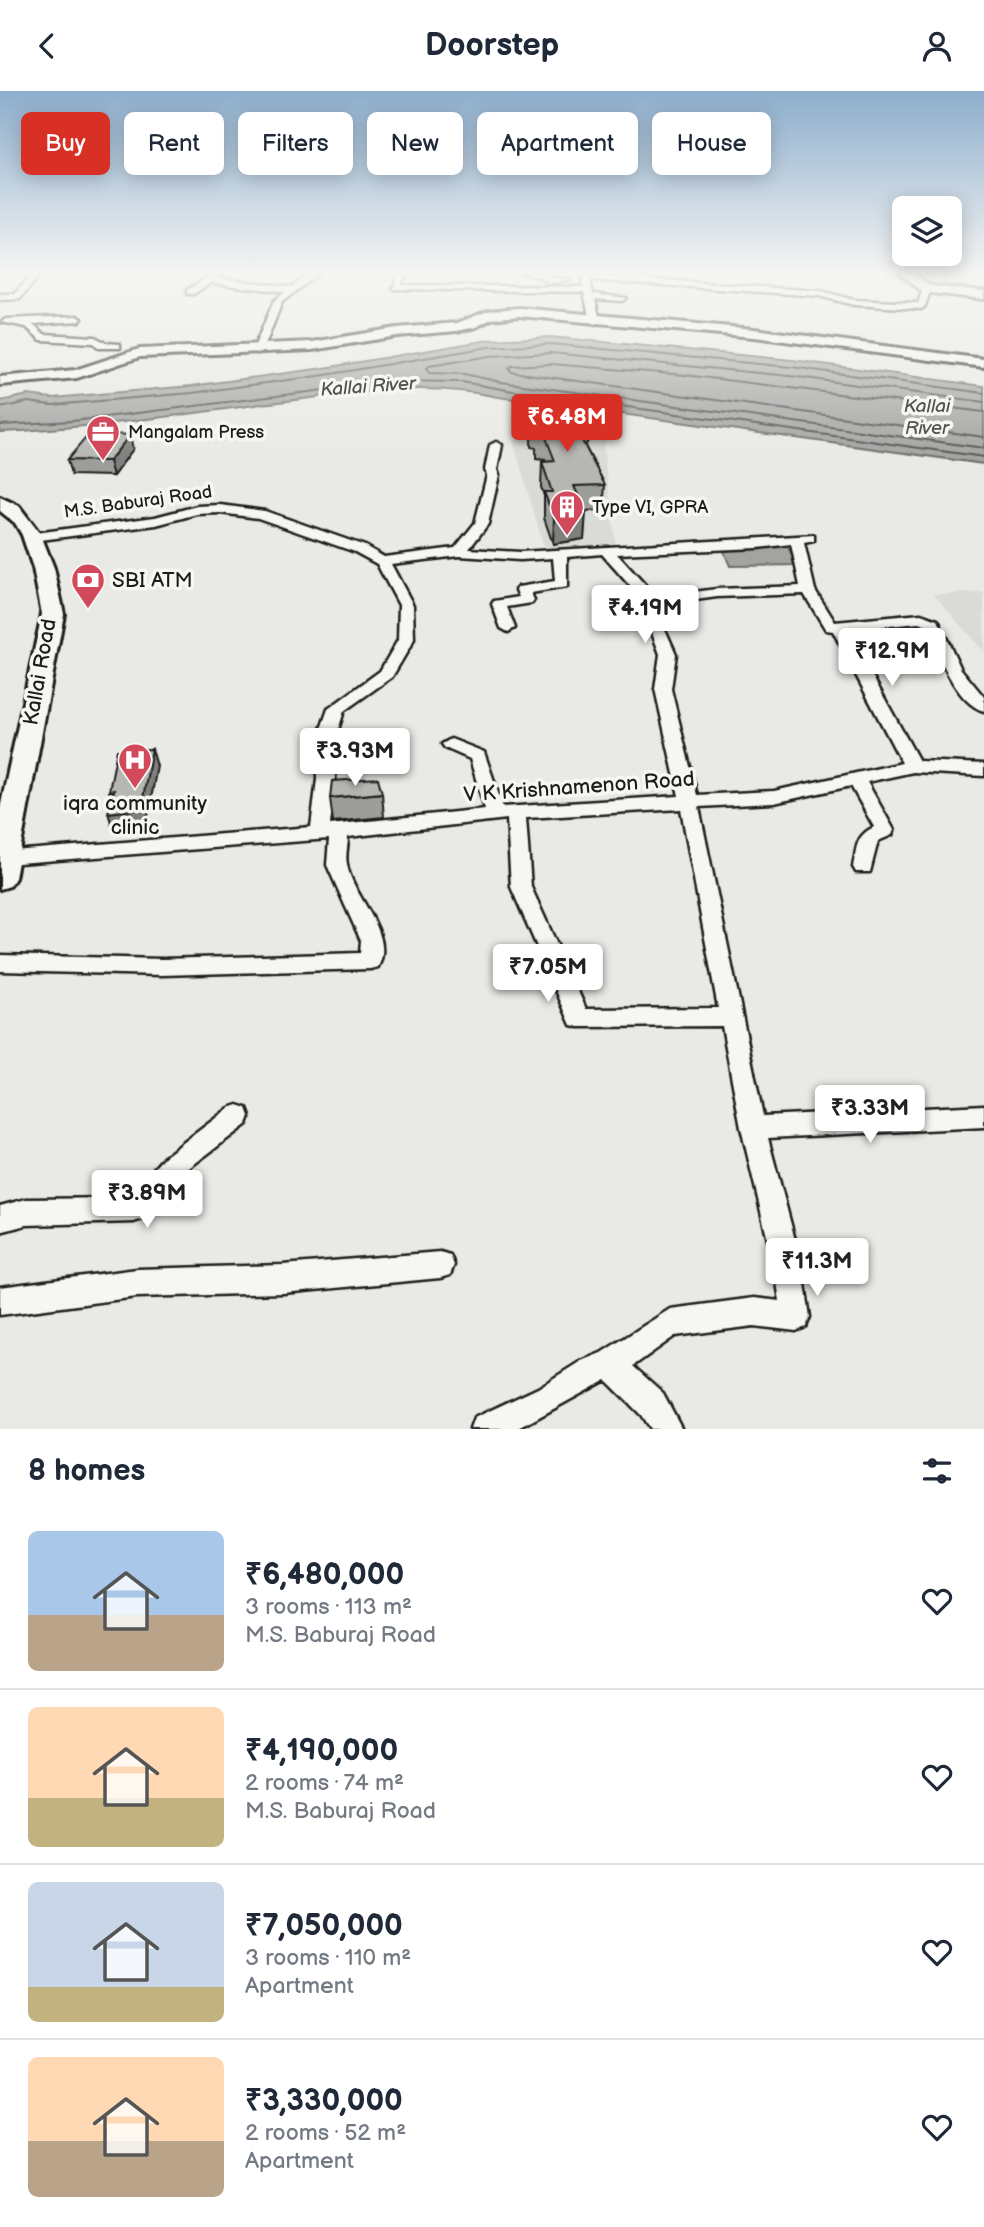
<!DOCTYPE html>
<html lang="en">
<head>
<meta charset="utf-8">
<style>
  body { margin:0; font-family:"Balsamiq Sans",sans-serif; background:#f6f6f7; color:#1f2937; height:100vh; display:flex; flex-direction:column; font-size:26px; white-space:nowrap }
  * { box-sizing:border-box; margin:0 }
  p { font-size:23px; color:#747a83 }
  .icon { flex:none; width:38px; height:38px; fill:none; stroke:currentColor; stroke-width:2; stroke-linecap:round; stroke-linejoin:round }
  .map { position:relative; height:1338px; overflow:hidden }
  .side { display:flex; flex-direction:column; background:#fff; flex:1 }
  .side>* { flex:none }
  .top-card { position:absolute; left:21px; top:21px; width:943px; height:63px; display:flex; gap:14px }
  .buttons { position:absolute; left:892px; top:105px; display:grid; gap:14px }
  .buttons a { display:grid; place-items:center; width:70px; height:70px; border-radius:10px; background:#fff; box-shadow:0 4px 18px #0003; font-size:35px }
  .price { position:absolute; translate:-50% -60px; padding:0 16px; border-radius:7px; background:#fff; color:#222; font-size:23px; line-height:46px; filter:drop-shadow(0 2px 4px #0008) }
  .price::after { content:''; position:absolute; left:50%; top:42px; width:21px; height:16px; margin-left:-10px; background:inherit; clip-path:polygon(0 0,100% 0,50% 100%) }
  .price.on { background:#d93025; color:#fff }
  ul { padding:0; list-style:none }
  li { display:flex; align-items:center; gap:21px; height:175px; padding:0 28px }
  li+li { border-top:2px solid #e0e1e3 }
  li span { display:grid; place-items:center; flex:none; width:196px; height:140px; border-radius:10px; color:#555 }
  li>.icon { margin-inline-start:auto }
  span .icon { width:84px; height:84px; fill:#fffc; stroke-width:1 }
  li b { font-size:30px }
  h2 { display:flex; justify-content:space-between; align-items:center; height:84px; padding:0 28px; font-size:30px }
  .pill { padding:0 24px; border-radius:10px; background:#fff; box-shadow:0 4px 18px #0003; font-size:24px; line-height:63px }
  .pill.on { background:#d93025; color:#fff }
  header { display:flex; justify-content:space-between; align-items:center; height:91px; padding:0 28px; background:#fff; font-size:32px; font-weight:700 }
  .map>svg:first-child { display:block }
  .built { fill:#dadad6 }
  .water { fill:#a3a3a1; stroke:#6d6d6c; stroke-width:2 }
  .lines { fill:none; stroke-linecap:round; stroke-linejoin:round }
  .shore { stroke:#525251; stroke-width:2 }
  .street-casing { stroke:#1c1c1c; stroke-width:5 }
  .secondary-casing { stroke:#1c1c1c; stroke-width:6 }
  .primary-casing { stroke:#1c1c1c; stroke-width:6 }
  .street { fill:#f6f6f2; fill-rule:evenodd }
  .secondary { fill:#f6f6f2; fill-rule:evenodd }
  .primary { fill:#f6f6f2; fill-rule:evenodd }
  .wall { fill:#9d9d9a; stroke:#1c1c1c; stroke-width:2 }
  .shaded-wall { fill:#7f7f7d; stroke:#1c1c1c; stroke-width:2 }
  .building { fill:#b6b6b3; stroke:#1c1c1c; stroke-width:2 }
  .labels { text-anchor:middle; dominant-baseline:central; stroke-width:7; stroke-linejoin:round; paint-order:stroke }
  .far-poi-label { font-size:18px; fill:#1c1c1c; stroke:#f6f6f2; text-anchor:start }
  .far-street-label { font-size:18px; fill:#1c1c1c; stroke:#f6f6f2 }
  .far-water-label { font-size:19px; font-style:italic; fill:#525251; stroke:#f6f6f2 }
  .poi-label { font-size:21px; fill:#1c1c1c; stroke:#f6f6f2; text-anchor:start }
  .street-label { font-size:21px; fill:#1c1c1c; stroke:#f6f6f2 }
</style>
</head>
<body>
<header><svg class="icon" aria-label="back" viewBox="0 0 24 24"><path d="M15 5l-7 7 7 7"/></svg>Doorstep<svg class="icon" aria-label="person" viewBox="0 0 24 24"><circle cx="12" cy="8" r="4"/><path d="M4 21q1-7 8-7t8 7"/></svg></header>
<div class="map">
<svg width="984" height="1338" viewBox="0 0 984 1338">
  <rect width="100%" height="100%" fill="#e9e9e5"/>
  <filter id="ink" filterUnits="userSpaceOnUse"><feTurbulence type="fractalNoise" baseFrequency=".0143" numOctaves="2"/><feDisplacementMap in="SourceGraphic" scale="14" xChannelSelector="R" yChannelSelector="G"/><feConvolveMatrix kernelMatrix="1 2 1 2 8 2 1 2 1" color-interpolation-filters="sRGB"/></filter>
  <g filter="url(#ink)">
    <path class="built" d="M513,317L613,328L603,357L616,455L545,460L511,342Z
      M984,502V562L934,503Z"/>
    <path class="water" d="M551,246L792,269L984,295V373L498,306C421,289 348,303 270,312C180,324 91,337 0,341V310L28,304L52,307L191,295L324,277L489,249Z
      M786,453L798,474L730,475L722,456Z"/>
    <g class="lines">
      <path class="shore" d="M984,311L790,285L551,262L490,265L429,275L426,278L429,282L464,283L501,291L984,357
        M599,312L984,366
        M0,317L28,311L52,314L192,302L325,284L489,256L551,253L791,276L984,302
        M984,321L685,284L551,273L511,275L509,278L512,281L984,346
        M0,334L73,330L397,290L462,291L547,306"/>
      <g class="street-casing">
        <path id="street" d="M33,182H41L20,208L0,209V203H15Z
          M215,182L221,184L217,187L291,196L310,182H319L282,211L263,259L258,262L253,259L274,210L285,201L211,192L193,203H187V199Z
          M399,182H407L401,194L583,196L582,186L586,184L821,200L854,209L918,212L924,196L931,198L925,215L921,218L854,214L819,205L590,189L593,203L626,207L622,210L595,208L600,230L595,233L590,230L584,201L393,198Z
          M522,182H545L550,186L570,189L548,192L540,186Z
          M77,225L82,228L80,230L33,233L44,243L95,246L106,252L120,253V257H99L94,252L41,249L26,236L1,231L6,228Z
          M496,351L502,354L497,379L499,384L488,433L469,458L520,461L814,444V450L804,452L815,499L835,531L921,523L938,529L961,578L984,606V620C956,613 936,559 927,535L919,532L847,539L919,670L984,673V685L913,681L867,691L894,739L892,744L878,750L870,781H856L853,776C857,757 855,745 874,736L851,695L774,712L699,716L763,1025L984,1014V1036L768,1047L803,1179L810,1226L806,1236L796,1240L754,1235L675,1245L633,1275L663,1302L682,1338H650L641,1324L606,1289L517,1338H470L474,1327L538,1297L581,1270L601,1262L670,1218L754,1207L780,1210L775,1179L741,1037L722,935L579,936L571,934L511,796L507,728L348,746C348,754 345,765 347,773C352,806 396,842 378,876L370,878L162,884L0,880V864L162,868L360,862L361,850L327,774L329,748L6,773L0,771V761L311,736L317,688L316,652L328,618L380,580L398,549L399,514L377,473L355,461L258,427L220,422L197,423L156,434L33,450L26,446L28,443L155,426L197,415L220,414L265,420L365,455L384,466L455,457L475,432L487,384L485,379L490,354ZM791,453L800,495L717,498L656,506L617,463L758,457ZM602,463L645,512L647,529L660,563L655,598L679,705L503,716L484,661L451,648L442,653L445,657L470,668L485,718L330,734L335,688L334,652L344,620L392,586L414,549L413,514L391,473L459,465L520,469L553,467L555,490L518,496L516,499L519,506L494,510L492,513L501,537L508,541L515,537L507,516L532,512L534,509L531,502L567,496V466ZM804,503L826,539L833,540L902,672L774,700L697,704L671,598L676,563L661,529L660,514L717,506ZM681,718L718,917L586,918L531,796L526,727Z
          M238,1014L247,1017L250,1025L247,1033L181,1083L143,1128L134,1131L26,1134L0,1141V1115L26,1108L128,1107L163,1067L229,1017Z
          M440,1161L450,1164L454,1174L450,1184L440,1187L283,1202L137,1206L0,1224V1196L137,1178L283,1174Z"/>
      </g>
      <g class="secondary-casing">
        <path id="secondary" d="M900,182H913L930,195L984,200V208L923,201Z
          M519,217L754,238L984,268V276L754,246L519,225L491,228L476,236L457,240L397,245L312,259L140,266L77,287L0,294V286L75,279L139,258L312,251L397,237L457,232L488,220Z"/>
      </g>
      <g class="primary-casing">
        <path id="primary" d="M0,406L19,415L41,444L54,477L64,523L15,787L10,795L0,798V718L42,523L33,477L22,444L15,432L0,420Z"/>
      </g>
      <use href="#street" class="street"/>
      <use href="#secondary" class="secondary"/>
      <use href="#primary" class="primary"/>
    </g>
    <path class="wall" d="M597,312L596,336L585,355L605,394L603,419L585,420L584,448L553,453L544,427V405L541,396L542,371H545V369L536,368V357L531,356V332Z
      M133,358L113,385L71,384L67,369Z
      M382,702L384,726L333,731L330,707Z"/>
    <path class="shaded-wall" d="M597,312L596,336L578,368L579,344Z
      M130,344L133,358L113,385L109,370Z
      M586,422L584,448L553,453L554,427Z
      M152,658L157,675L146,736L114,741L108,722Z
      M114,699V719L109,700Z"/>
    <path class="building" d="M549,307L597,312L579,344L605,394L574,395L586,422L554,427L544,401H552L542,371L555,370L545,344L536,343L543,334L531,332Z
      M90,342L130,344L109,370L67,369Z
      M152,658L141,718L108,722L114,699L109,700L117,659Z
      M378,687L382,702L330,707L332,690Z"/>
  </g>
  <linearGradient id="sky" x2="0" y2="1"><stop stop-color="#8cadcc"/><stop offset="0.49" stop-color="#f5f5f3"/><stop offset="1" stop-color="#f5f5f3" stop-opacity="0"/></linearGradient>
  <rect width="984" height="369" fill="url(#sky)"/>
  <defs>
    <g id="office-pin" transform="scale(1.75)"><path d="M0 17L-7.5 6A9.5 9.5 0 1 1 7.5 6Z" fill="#d1495b" stroke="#f6f6f2"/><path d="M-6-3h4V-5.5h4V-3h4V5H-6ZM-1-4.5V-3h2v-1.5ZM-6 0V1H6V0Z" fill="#fff"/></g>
    <g id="building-pin" transform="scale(1.75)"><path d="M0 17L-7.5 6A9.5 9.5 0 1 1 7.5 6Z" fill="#d1495b" stroke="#f6f6f2"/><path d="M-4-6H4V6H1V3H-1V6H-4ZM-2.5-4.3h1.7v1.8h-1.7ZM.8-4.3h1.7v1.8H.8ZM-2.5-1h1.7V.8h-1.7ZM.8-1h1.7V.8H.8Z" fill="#fff"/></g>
    <g id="bank-pin" transform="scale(1.75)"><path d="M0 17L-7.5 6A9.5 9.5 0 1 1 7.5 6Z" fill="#d1495b" stroke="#f6f6f2"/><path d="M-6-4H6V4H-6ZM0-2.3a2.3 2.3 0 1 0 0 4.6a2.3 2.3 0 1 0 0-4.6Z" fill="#fff"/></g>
    <g id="hospital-pin" transform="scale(1.75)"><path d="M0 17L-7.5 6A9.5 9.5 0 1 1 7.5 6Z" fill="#d1495b" stroke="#f6f6f2"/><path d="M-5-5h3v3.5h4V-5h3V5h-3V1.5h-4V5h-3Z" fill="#fff"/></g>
  </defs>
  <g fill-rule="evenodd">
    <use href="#office-pin" x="103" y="341"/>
    <use href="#building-pin" x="567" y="416"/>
    <use href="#bank-pin" x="88" y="489"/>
    <use href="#hospital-pin" x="135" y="669"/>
  </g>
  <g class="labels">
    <g class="far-poi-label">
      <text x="128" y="341">Mangalam Press</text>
      <text x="592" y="416">Type VI, GPRA</text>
    </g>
    <g class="far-street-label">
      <text transform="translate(138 411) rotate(-8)">M.S. Baburaj Road</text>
    </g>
    <g class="far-water-label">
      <text transform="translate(368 296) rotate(-4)">Kallai River</text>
      <text x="927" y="315">Kallai<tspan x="927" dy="22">River</tspan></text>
    </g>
    <g class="poi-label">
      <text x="112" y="489">SBI ATM</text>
      <text x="135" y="712" text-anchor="middle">iqra community<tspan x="135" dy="24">clinic</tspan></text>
    </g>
    <g class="street-label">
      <text transform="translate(40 581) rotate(-80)">Kallai Road</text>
      <text transform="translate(579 696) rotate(-4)">V K Krishnamenon Road</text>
    </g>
  </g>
</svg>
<div class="buttons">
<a><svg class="icon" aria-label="layers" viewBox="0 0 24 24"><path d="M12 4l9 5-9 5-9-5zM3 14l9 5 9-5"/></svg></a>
</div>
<b class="price on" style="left:567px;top:363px">₹6.48M</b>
<b class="price" style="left:645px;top:554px">₹4.19M</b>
<b class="price" style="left:892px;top:597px">₹12.9M</b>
<b class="price" style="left:355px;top:697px">₹3.93M</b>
<b class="price" style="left:548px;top:913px">₹7.05M</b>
<b class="price" style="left:870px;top:1054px">₹3.33M</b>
<b class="price" style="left:147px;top:1139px">₹3.89M</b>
<b class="price" style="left:817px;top:1207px">₹11.3M</b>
<div class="top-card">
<a class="pill on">Buy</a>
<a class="pill">Rent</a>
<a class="pill">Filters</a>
<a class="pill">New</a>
<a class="pill">Apartment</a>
<a class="pill">House</a>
</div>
</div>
<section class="side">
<h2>8 homes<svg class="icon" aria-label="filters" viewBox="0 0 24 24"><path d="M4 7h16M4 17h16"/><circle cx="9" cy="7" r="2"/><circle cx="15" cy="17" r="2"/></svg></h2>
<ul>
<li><span style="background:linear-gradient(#a9c7e8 60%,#b9a48a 0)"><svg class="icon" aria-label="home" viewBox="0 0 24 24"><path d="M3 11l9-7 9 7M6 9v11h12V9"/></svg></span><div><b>₹6,480,000</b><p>3 rooms · 113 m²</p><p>M.S. Baburaj Road</p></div><svg class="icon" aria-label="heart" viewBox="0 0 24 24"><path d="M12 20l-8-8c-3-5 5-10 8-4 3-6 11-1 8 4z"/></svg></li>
<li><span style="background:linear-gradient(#ffd9b3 65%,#c2b280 0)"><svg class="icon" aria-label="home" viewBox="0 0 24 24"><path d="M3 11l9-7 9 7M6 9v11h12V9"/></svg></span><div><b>₹4,190,000</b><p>2 rooms · 74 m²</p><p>M.S. Baburaj Road</p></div><svg class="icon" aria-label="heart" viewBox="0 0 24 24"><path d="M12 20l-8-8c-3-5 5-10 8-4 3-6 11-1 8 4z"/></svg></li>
<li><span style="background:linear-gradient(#c9d6e8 75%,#c2b280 0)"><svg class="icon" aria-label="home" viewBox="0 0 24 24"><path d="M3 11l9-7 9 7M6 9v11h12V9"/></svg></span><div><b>₹7,050,000</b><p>3 rooms · 110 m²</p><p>Apartment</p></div><svg class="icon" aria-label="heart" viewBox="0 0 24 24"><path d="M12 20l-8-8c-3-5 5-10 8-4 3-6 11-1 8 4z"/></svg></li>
<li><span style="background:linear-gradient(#ffd9b3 60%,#b9a48a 0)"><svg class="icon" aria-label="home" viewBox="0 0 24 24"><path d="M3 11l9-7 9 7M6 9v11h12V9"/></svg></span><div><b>₹3,330,000</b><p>2 rooms · 52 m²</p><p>Apartment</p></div><svg class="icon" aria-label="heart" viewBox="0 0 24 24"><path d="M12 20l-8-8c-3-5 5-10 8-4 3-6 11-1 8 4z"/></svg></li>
</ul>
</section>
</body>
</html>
